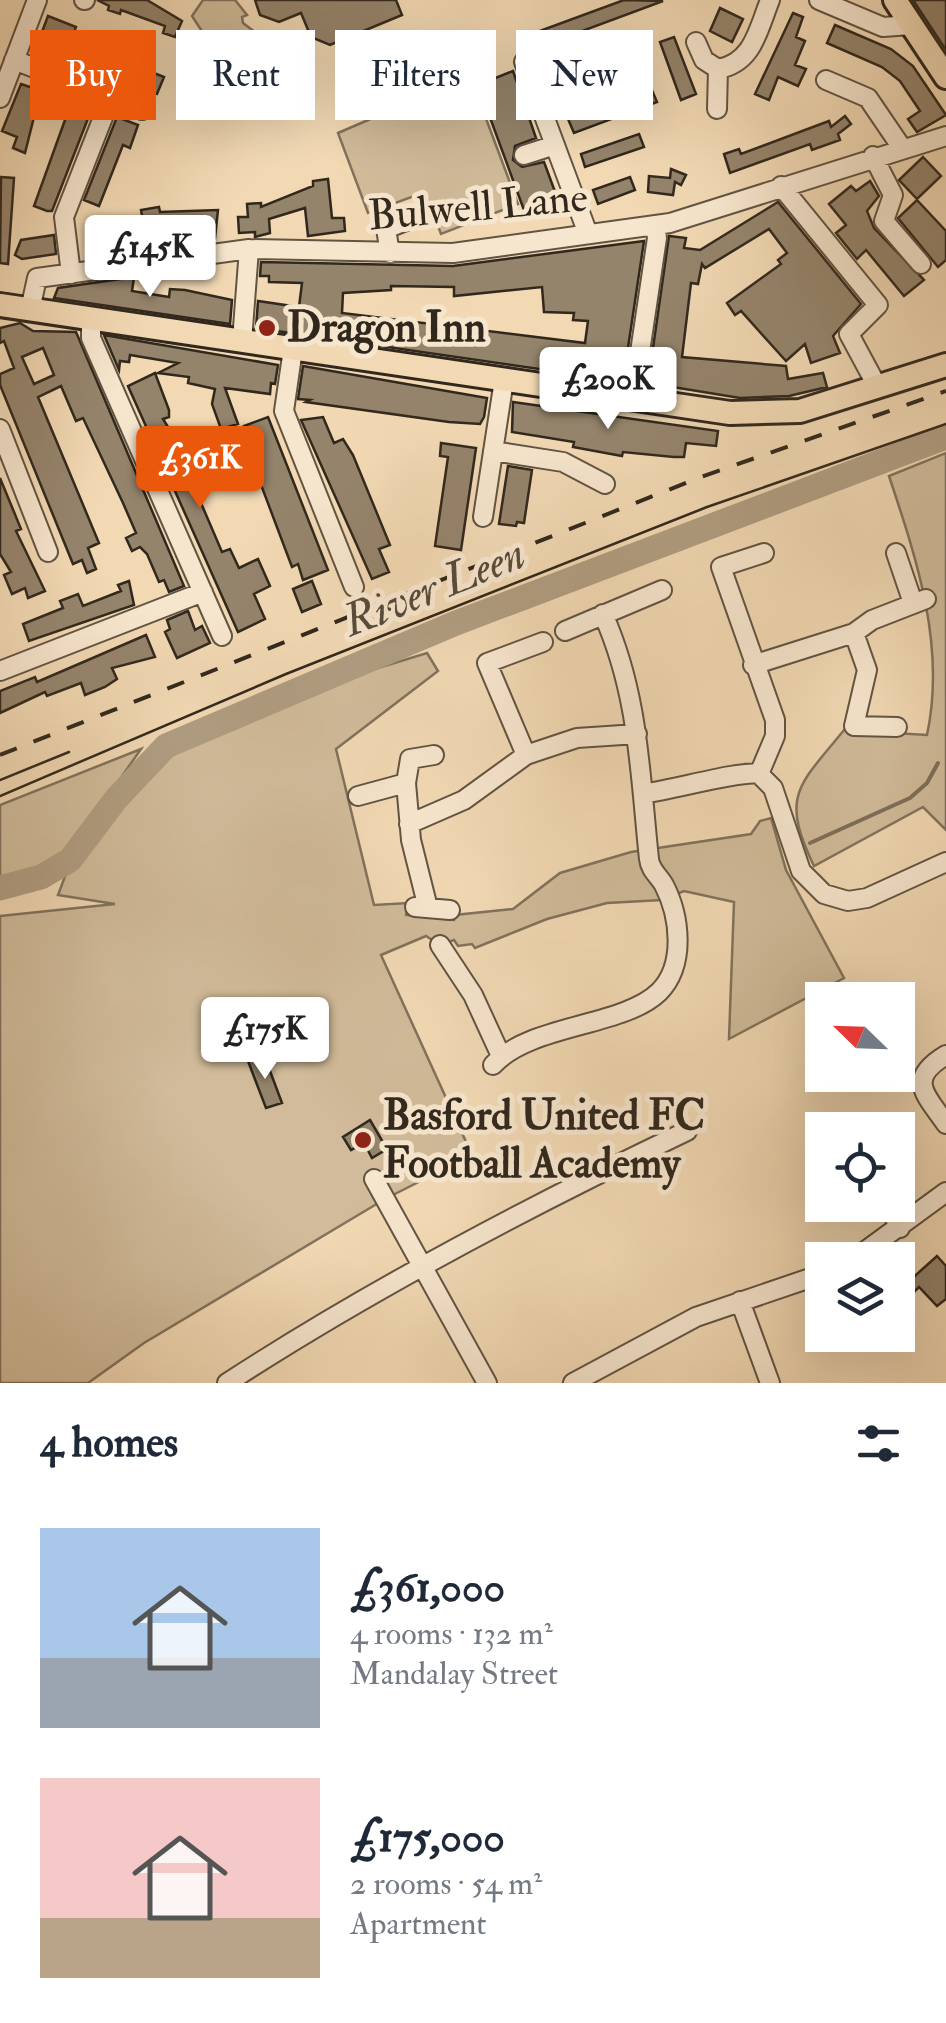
<!DOCTYPE html>
<html lang="en">
<head>
<meta charset="utf-8">
<style>
  body { margin:0; font-family:"IM FELL Double Pica",serif; background:#f6f6f7; color:#1f2937; height:100vh; display:flex; flex-direction:column; font-size:38px; white-space:nowrap }
  * { box-sizing:border-box; margin:0 }
  p { font-size:32px; color:#747a83 }
  .icon { flex:none; width:55px; height:55px; fill:none; stroke:currentColor; stroke-width:2; stroke-linecap:round; stroke-linejoin:round }
  .map { position:relative; height:1383px; overflow:hidden }
  .panel { display:flex; flex-direction:column; background:#fff; flex:1 }
  .panel>* { flex:none }
  .banner { position:absolute; left:30px; top:30px; width:888px; height:90px; display:flex; gap:20px }
  .needle { width:65px; rotate:293deg }
  .controls { position:absolute; left:805px; top:982px; display:grid; gap:20px }
  .controls a { display:grid; place-items:center; width:110px; height:110px; border-radius:0px; background:#fff; box-shadow:0 10px 40px #0002; font-size:50px }
  .price { position:absolute; translate:-50% -85px; padding:0 22px; border-radius:10px; background:#fff; color:#222; font-size:32px; line-height:65px; filter:drop-shadow(0 2px 5px #0008) }
  .price::after { content:''; position:absolute; left:50%; top:60px; width:30px; height:22px; margin-left:-15px; background:inherit; clip-path:polygon(0 0,100% 0,50% 100%) }
  .price.current { background:#ea580c; color:#fff }
  ul { padding:0; list-style:none }
  li { display:flex; align-items:center; gap:30px; height:250px; padding:0 40px }
  li span { display:grid; place-items:center; flex:none; width:280px; height:200px; border-radius:0px; color:#555 }
  li>.icon { margin-inline-start:auto }
  span .icon { width:120px; height:120px; fill:#fffc; stroke-width:1 }
  li b { font-size:42px }
  h2 { display:flex; justify-content:space-between; align-items:center; height:120px; padding:0 40px; font-size:42px }
  .pill { padding:0 35px; border-radius:0px; background:#fff; box-shadow:0 10px 40px #0002; font-size:35px; line-height:90px }
  .pill.current { background:#ea580c; color:#fff }
  .map>svg:first-child { display:block }
  .green { fill:#d1bb9a; stroke:#81725c; stroke-width:2.5 }
  .lines { fill:none; stroke-linecap:round; stroke-linejoin:round }
  .stream { stroke:#7d6e59; stroke-width:4 }
  .river { stroke:#b09d81; stroke-width:25 }
  .building { fill:#95846c; stroke:#31281d; stroke-width:2.5; fill-rule:evenodd }
  .minor-casing { stroke:#615443; stroke-width:22 }
  .major-casing { stroke:#31281d; stroke-width:28 }
  .minor { stroke:#f7e6ce; stroke-width:18 }
  .major { stroke:#f2d9b4; stroke-width:22 }
  .tram { stroke:#31281d; stroke-width:2.5 }
  .rail { stroke:#31281d; stroke-width:4; stroke-dasharray:18 18; stroke-linecap:butt }
  .poi-dot { fill:#8f2418; stroke:#f7e6ce; stroke-width:4 }
  .labels { text-anchor:middle; dominant-baseline:central; stroke-width:10; stroke-linejoin:round; paint-order:stroke }
  .street-label { font-size:42px; fill:#31281d; stroke:#f7e6ce }
  .poi-label { font-size:42px; font-weight:bold; fill:#31281d; stroke:#f7e6ce; text-anchor:start }
  .water-label { font-size:45px; font-style:italic; fill:#574b3b; stroke:#f7e6ce }
</style>
</head>
<body>
<div class="map">
<svg width="946" height="1383" viewBox="0 0 946 1383">
  <rect width="100%" height="100%" fill="#f2d9b4"/>
  <filter id="stains"><feTurbulence type="fractalNoise" baseFrequency=".002" numOctaves="4"/><feColorMatrix values="0 0 0 0 .2 0 0 0 0 .09 0 0 0 0 .02 0 0 0 .5 -.17"/></filter>
  <radialGradient id="worn" r=".72"><stop offset=".6" stop-color="#630" stop-opacity="0"/><stop offset="1" stop-color="#630" stop-opacity=".3"/></radialGradient>
  <path class="green" d="M203,0H235L247,15L242,17L243,23L259,35V40L221,75L204,55L210,53L209,42L192,16Z
    M470,76L518,204L441,234L425,192L368,213L338,133Z
    M946,453V830L923,807L814,866C779,794 800,785 844,730L927,735C946,647 917,560 889,476Z
    M427,653L438,671L336,749L374,905L408,903L406,915L454,920L455,915L513,909L560,873L631,852L751,834L760,821L771,818L786,870L844,978L729,1039L734,902L684,891L662,900L607,903L547,919L475,948L472,944L458,946L454,940L440,945L426,936L381,955L472,1155L385,1199L144,1343L88,1383H0V916L115,904L58,895L67,871L164,744L306,690Z
    M141,749L57,869L0,891V805Z"/>
  <g class="lines">
    <path class="stream" d="M810,843L910,798L927,783L938,763"/>
    <path class="river" d="M0,888L41,877L70,860L116,799L166,746L456,623L946,437"/>
  </g>
  <path class="building" d="M97,0H147L182,21L175,37L163,33L165,26L121,10L120,14L108,10L109,6Z
    M255,0H396L402,15L330,45L311,37L301,13L279,22L260,15Z
    M624,0L663,1L542,46L537,32Z
    M913,0H946V50Z
    M720,8L743,19L732,42L710,31Z
    M793,13L803,17L796,37L805,41L795,65L806,69L798,86L778,77L769,100L755,94Z
    M48,16L76,27L71,40L164,77L157,94L36,48Z
    M835,25L891,49L913,66L946,115L917,132L908,119L920,111L900,81L882,67L827,43Z
    M674,37L696,94L681,100L660,42Z
    M639,52L644,66L560,96L555,82Z
    M513,71L536,138L515,146L513,160L522,167L544,162L557,197L524,210L478,85Z
    M21,84L51,94L44,112L36,109L25,153L13,148L17,137L2,131Z
    M651,88L657,102L574,133L568,119Z
    M74,95L94,103L52,211H47L34,206Z
    M845,116L851,124L838,134L840,140L812,150L810,144L730,173L724,154L739,149L741,154L829,121L831,127Z
    M117,117L138,125L130,148L123,145L99,206L84,200Z
    M639,134L644,147L585,167L581,154Z
    M923,157L941,176L917,199L899,180Z
    M671,169L686,175L681,185L675,182L673,195L648,192L649,176L670,178Z
    M1,177L14,178L8,264L0,263Z
    M630,177L635,190L598,204L593,190Z
    M328,179L332,218H344L345,231L308,236L305,208L269,219L270,233L255,237V232L239,233L238,217H248L247,204L261,203V207L313,186V181Z
    M870,181L879,196L867,211L874,228L924,280L904,296L866,250L857,259L836,233L846,225L829,204L851,186L856,191Z
    M917,200L946,231V260L938,267L898,218Z
    M778,202L861,304L833,336L840,353L811,363L805,344L786,361L741,311L735,315L727,303L781,264L778,260L787,253L769,229L705,268L702,264L698,284L691,283L682,357L786,366L788,379L823,373L827,387L789,396L740,398L648,383L669,236L686,238L684,248L700,250Z
    M159,207L160,212L218,210L215,238L201,239L196,222L154,227L156,245L139,247L137,228L144,227L141,210Z
    M54,235L56,254L22,259L15,255L21,240Z
    M644,241L623,381L256,328L258,301L299,307L302,283L269,282V276H260L261,262L453,266ZM391,286L454,287V296L542,287L544,312L574,313L573,320L588,321L585,343L342,313L343,293L391,290Z
    M134,277L132,291L169,297L170,289L185,290L232,300L230,324L54,298L58,288Z
    M20,323L33,331L76,332L184,586L169,592L164,580L159,582L147,554L140,547L132,551L126,538L136,533L123,503L83,418L76,421L61,386L38,397L99,543L88,548L96,569L87,573L82,560L73,564L0,385V374L14,368L4,341L0,343V328ZM43,348L54,375L34,384L22,357Z
    M104,335L278,365L275,384L271,383L270,394L225,388L238,424L221,429L212,404L215,389L188,383L189,377L158,373L178,363L130,355L129,362L120,361L119,370Z
    M303,366L487,398L484,417L480,424L449,422L306,402L310,400L298,399Z
    M155,373L169,410V417L163,419L191,464L201,486L195,489L222,552L230,549L239,568L258,559L270,586L254,594L265,619L238,632L128,386Z
    M513,402L718,431L716,446L686,443L684,457H674L623,452L622,456L573,447L574,442L512,432Z
    M268,417L328,570L303,580L298,564L292,567L246,445L250,443L244,426Z
    M323,417L334,443L343,439L353,455L390,545L379,549L389,572L372,579L301,420Z
    M441,443L476,448L461,550L435,546L448,457L440,456Z
    M508,466L532,470L524,523L517,522L516,526L499,524Z
    M0,478L21,529L16,531L45,591L28,598L25,588L12,594L4,575L11,572L0,554Z
    M129,581L134,605L29,641L23,624L63,608L60,601L78,594L83,606L121,591L118,585Z
    M312,581L321,604L302,612L293,589Z
    M188,611L195,630L202,626L210,643L177,658L165,632L170,629L167,620Z
    M146,635L155,657L112,668L117,679L105,687L85,695L81,683L47,696L45,692L0,713V691L35,677L37,682Z
    M264,1055L282,1103L266,1108L248,1061Z
    M370,1120L387,1149L372,1158L364,1143L351,1150L343,1137Z
    M937,1256L946,1266V1299L937,1306L919,1287L915,1291L907,1283Z"/>
  <g class="lines">
    <g class="minor-casing">
      <path id="minor" d="M84,0H85
        M819,0L883,27L911,25
        M696,42L704,60L718,69C753,63 758,30 770,0
        M14,60L58,77
        M524,62L588,234
        M66,78L142,110
        M826,80L868,98L902,148
        M0,98L37,0
        M717,109L718,69
        M524,155L555,145
        M873,156L893,195L884,221L921,264
        M781,186L878,305L849,334L877,386
        M390,253L386,229L428,212
        M71,274L64,217L111,97
        M30,310L37,278L249,249L453,253L670,223L946,136
        M91,319V338L222,636
        M242,341L249,249
        M293,349L284,411L354,587
        M633,399L657,238L655,225
        M0,429L48,552
        M493,451L563,462L605,484
        M483,517L504,380
        M896,553L913,603
        M565,631L662,590
        M854,633L867,670L854,726L897,727
        M753,665L854,633L872,620L926,599
        M0,671L203,592
        M526,755L487,663L543,642
        M759,774L775,736V720L721,567L764,553
        M406,783L411,840L428,908
        M646,793C673,790 741,770 759,774L773,788L801,871L824,894L848,901L867,898L946,862
        M358,796L406,783L410,759L434,755
        M409,824L464,800L526,755L577,738L637,734
        M415,907L450,910
        M440,945L473,995L501,1056
        M946,1055C906,1079 925,1094 946,1124
        M493,1065C530,1024 623,1027 659,992C686,965 680,916 664,885C659,876 650,870 649,859C640,775 639,694 603,614
        M374,1179L487,1383
        M888,1205L900,1228
        M853,1260L946,1192
        M740,1301L770,1383
        M227,1383C373,1288 530,1206 687,1131
        M573,1383L696,1317L822,1274"/>
    </g>
    <g class="major-casing">
      <path id="major" d="M895,0L946,77
        M0,305L730,413L800,411L946,365"/>
    </g>
    <use href="#minor" class="minor"/>
    <use href="#major" class="major"/>
    <path class="tram" d="M0,780L69,752
      M0,796L286,674L707,507L946,424"/>
    <path class="rail" d="M0,755L701,477L946,391"/>
  </g>
  <g class="poi-dot">
    <circle cx="267" cy="328" r="10"/>
    <circle cx="363" cy="1140" r="10"/>
  </g>
  <g class="labels">
    <g class="street-label">
      <text transform="translate(478 207) rotate(-5)">Bulwell Lane</text>
    </g>
    <g class="poi-label">
      <text x="287" y="328">Dragon Inn</text>
      <text x="383" y="1116">Basford United FC<tspan x="383" dy="48">Football Academy</tspan></text>
    </g>
    <g class="water-label">
      <text transform="translate(434 588) rotate(-22)">River Leen</text>
    </g>
  </g>
  <rect width="100%" height="100%" filter="url(#stains)"/>
  <rect width="100%" height="100%" fill="url(#worn)"/>
</svg>
<div class="controls">
<a><svg class="needle" viewBox="-14 -14 28 28"><path d="M0-13l5 13h-10z" fill="#e53935"/><path d="M0 13l5-13h-10z" fill="#747a83"/></svg></a>
<a><svg class="icon" aria-label="locate" viewBox="0 0 24 24"><circle cx="12" cy="12" r="6"/><path d="M12 2v4M12 18v4M2 12h4M18 12h4"/></svg></a>
<a><svg class="icon" aria-label="layers" viewBox="0 0 24 24"><path d="M12 4l9 5-9 5-9-5zM3 14l9 5 9-5"/></svg></a>
</div>
<b class="price" style="left:150px;top:300px">£145K</b>
<b class="price" style="left:608px;top:432px">£200K</b>
<b class="price current" style="left:200px;top:511px">£361K</b>
<b class="price" style="left:265px;top:1082px">£175K</b>
<div class="banner">
<a class="pill current">Buy</a>
<a class="pill">Rent</a>
<a class="pill">Filters</a>
<a class="pill">New</a>
</div>
</div>
<section class="panel">
<h2>4 homes<svg class="icon" aria-label="filters" viewBox="0 0 24 24"><path d="M4 7h16M4 17h16"/><circle cx="9" cy="7" r="2"/><circle cx="15" cy="17" r="2"/></svg></h2>
<ul>
<li><span style="background:linear-gradient(#a9c7e8 65%,#9aa5b1 0)"><svg class="icon" aria-label="home" viewBox="0 0 24 24"><path d="M3 11l9-7 9 7M6 9v11h12V9"/></svg></span><div><b>£361,000</b><p>4 rooms · 132 m²</p><p>Mandalay Street</p></div></li>
<li><span style="background:linear-gradient(#f6c9c9 70%,#b9a48a 0)"><svg class="icon" aria-label="home" viewBox="0 0 24 24"><path d="M3 11l9-7 9 7M6 9v11h12V9"/></svg></span><div><b>£175,000</b><p>2 rooms · 54 m²</p><p>Apartment</p></div></li>
</ul>
</section>
</body>
</html>
